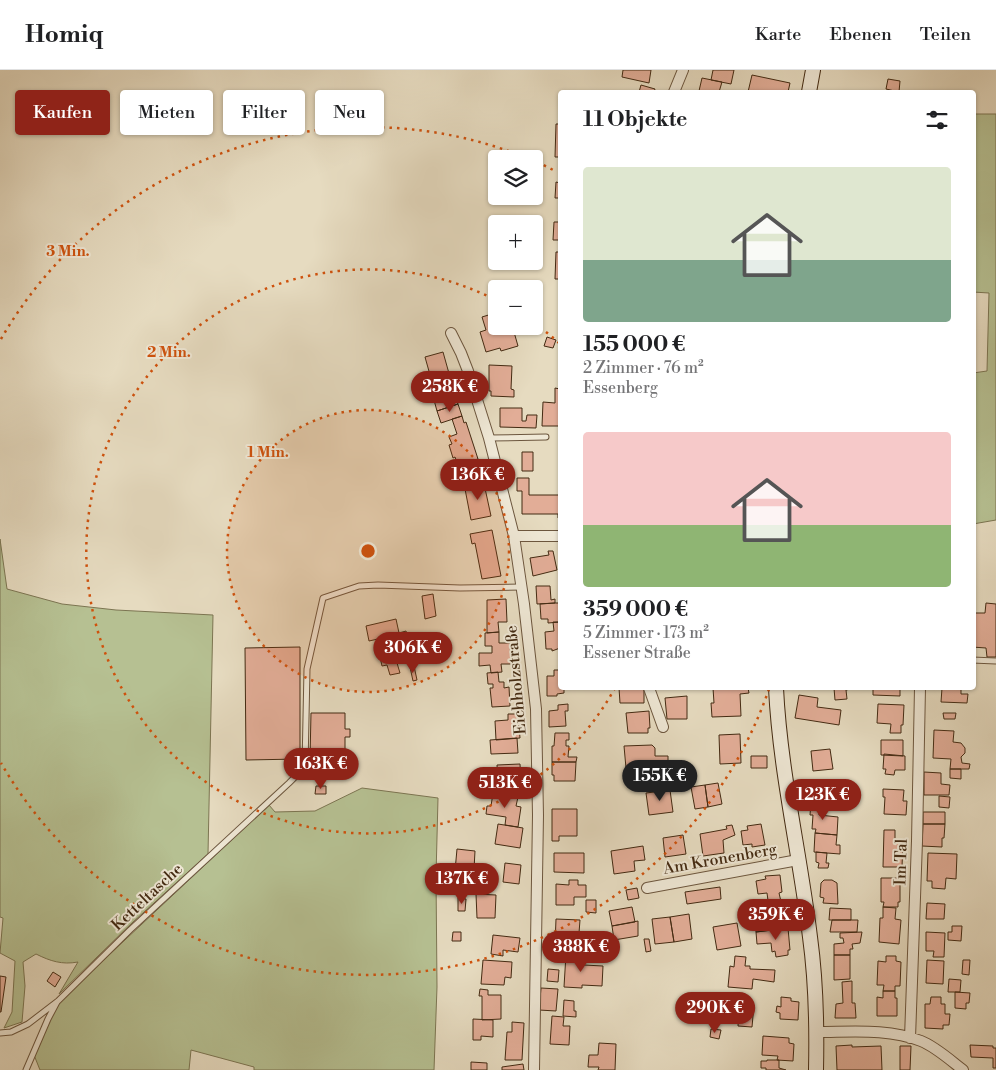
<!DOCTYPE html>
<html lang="de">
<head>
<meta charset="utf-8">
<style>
  body { margin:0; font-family:"Libre Bodoni",serif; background:#f2f2f2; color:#202124; height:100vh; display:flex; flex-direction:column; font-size:19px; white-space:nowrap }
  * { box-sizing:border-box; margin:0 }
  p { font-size:16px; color:#757577 }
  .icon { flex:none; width:28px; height:28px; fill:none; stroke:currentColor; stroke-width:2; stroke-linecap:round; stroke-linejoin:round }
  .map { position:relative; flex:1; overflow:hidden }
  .side { position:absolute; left:558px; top:20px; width:418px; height:600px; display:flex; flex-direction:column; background:#fff; border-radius:5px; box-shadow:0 1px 4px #0004 }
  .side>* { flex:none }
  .top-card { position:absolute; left:15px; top:20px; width:468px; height:45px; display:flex; gap:10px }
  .buttons { position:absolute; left:488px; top:80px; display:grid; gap:10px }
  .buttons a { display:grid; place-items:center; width:55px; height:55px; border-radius:5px; background:#fff; box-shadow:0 1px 4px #0004; font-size:25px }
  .price { position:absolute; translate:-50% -42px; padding:0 11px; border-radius:18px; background:#8f2418; color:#fff; font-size:16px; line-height:32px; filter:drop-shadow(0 1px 2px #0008) }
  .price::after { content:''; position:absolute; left:50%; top:30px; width:15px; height:11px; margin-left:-8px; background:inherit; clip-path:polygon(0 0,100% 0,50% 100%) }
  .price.on { background:#222; color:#fff }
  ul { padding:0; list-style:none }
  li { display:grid; align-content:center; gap:10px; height:265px; padding:0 25px }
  li span { display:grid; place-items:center; height:155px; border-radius:5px; color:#555 }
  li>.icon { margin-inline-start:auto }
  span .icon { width:90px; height:90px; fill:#fffc; stroke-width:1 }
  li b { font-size:21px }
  h2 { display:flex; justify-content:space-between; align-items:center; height:60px; padding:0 25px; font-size:21px }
  .tag { padding:0 18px; border-radius:5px; background:#fff; box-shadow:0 1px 4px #0004; font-size:18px; line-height:45px }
  .tag.on { background:#8f2418; color:#fff }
  header { display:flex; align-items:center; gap:30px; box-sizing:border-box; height:70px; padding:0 25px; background:#fff; border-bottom:1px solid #e0e0e0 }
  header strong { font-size:24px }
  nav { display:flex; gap:28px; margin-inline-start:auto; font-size:18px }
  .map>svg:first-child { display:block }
  .green { fill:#b6c092; stroke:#7c7552 }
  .building { fill:#e2ad97; stroke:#432a12 }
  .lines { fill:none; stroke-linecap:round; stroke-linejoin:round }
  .lane-casing { stroke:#6c563e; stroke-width:7 }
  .street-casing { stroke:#6c563e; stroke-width:12 }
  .secondary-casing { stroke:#432a12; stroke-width:16 }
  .lane { stroke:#efe8d6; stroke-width:5 }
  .street { stroke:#efe8d6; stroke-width:10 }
  .secondary { stroke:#efe8d6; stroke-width:14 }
  .ring { fill:none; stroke:#cf520d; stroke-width:2.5; stroke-dasharray:2.5 5 }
  .labels { text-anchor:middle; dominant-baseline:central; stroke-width:4; stroke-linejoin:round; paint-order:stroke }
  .street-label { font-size:16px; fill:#432a12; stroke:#efe8d6 }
  .centre { fill:#cf520d; stroke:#efe8d6; stroke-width:2.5 }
  .ring-label { font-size:15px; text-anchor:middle; font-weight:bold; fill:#cf520d; stroke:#efe8d6; stroke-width:4; stroke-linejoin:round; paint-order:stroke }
</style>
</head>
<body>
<header>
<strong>Homiq</strong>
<nav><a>Karte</a><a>Ebenen</a><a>Teilen</a></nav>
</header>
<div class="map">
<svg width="996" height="1000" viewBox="0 0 996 1000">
  <rect width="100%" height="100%" fill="#e6dbc0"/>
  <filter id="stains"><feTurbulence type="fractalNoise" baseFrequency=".004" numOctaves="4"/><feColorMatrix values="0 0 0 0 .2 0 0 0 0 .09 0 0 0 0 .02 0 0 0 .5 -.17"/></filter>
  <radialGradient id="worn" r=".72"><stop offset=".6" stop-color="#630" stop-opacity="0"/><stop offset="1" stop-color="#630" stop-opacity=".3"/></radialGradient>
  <path class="green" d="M973,44H996V450L973,454V303L987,301L989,223L973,222Z
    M0,469L7,519L62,534L116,540L213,545L208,784L133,852L59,924L78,892C62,895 50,891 36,884L23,892L25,916L22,952L4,958L12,942L15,891L0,883L3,848L0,847Z
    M362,718L438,728L436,806L437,917L434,1000H254V997L191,980L189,1000H40L34,985L51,945L62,929L269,735L275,742L315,741Z"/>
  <path class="building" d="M623,0H651L649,13L622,7Z
    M713,0H734L731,14L711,10Z
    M752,5L790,13L788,22H748Z
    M702,8L722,12L719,22L699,21Z
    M888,9L900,11L899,22L886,19Z
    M641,15L655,19L654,22H639Z
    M556,54H560V87H555Z
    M560,104V128H555L556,112L560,113Z
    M554,152H560V170H553Z
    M556,182H560V209H555Z
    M495,243L496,256H505L508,264L514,262L518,276L501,281L500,278L486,282L480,262L486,260L482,247Z
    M547,267L556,270L553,278L544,276Z
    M443,282L450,307L432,312L425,287Z
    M489,295L512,296L511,319L514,320V327L491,326V321H489Z
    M453,318L458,334L437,341L434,330L446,326L444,321Z
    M555,318L560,319V356H542L543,332L555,333Z
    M458,334L462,346L441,353L437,341Z
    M500,338H522V351H526L527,345H537L536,358L500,357Z
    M462,346L464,353L466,352L478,389L458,395L455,387L453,388L449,375L452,374L449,367L457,364L452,349Z
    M522,382H533V401H522Z
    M517,408H529V425H559L560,448H558V444H522V421H517Z
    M483,409L491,446L471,450L465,419L473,418L471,411Z
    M492,460L501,506L482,509L475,473L472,474L470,464Z
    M548,481H553L557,500L533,506L530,488L549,485Z
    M536,516H550L551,530L555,529V533L537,534Z
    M433,524L436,546L425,549L422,526Z
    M506,529L507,552H498L499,562L487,563V530Z
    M555,533H560V552L548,553V549H541L540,534Z
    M986,533L996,534V587H987L986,578L972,577L974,543H985Z
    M396,549L399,563L406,561L408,567L397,570L396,565L369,571L366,556Z
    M553,552H560V578L552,581V579H546L545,562L554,561Z
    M499,562V573H510L511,594H501L502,602L491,603L490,595L479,596V583H492V576H485V563Z
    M400,573L404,592L397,593L400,603L390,605L387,595L382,596L378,578Z
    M300,577V689L246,690L245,578Z
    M414,596L417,610L413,611L410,597Z
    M554,600H560V618H564V623L557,624V626H547V606H554Z
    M498,602L499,612H504V618L509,617L510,636L492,637L490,618H493V614H488L487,603Z
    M619,618H644V633H620Z
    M713,618H748L749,623L740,624L741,646L712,647L711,633H714Z
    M834,618H851V619L846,620L847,629L835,630Z
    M873,618H900V626L873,625Z
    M942,618H961V624H968L967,633L941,632Z
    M799,625L818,628L817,637L841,640L839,655L795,648Z
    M687,626V649H667L665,628Z
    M568,634V641H565L566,656L549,657V641L558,640V635Z
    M878,634L904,635L903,655H901V663H890L891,654L877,653Z
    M649,641L650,658H648V663H628L626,643Z
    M311,643H345V659H350V667H345V689H310Z
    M943,643H956L955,649H944Z
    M508,644H518L520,668L496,670L495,651L508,650Z
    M934,660L954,661L953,672L961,673L965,678V683L961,687L962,693L970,694L969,699H950L951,689L933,688Z
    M555,663H569V670H566V676H569L568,687H577L576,692H552V676H554Z
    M740,664L741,693L720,694L719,665Z
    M517,668L518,683L491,684L490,670Z
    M881,670H903V686L881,685Z
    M652,675L655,678V686H668V702H656V697L626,698L624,676Z
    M830,679L833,699L813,701L811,681Z
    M884,684L905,686V700H895L894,705L885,704L886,699H883Z
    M751,686H767V698H751Z
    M552,692H576L575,711H554V705H552Z
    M520,694L521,713L498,714L497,695Z
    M950,699H961V709L950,708Z
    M924,702L941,703V714L950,715L949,725H924Z
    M718,713L722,734L708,737L705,715Z
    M705,715L708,737L695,739L691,717Z
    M316,716H326V724H315Z
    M883,719L904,720L903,731H907L906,745L884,744L885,727H883Z
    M670,720L673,742L649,745L646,723Z
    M493,723L518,727L516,736L521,737L518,757L505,755L506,747L486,744L487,736H491Z
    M939,726L950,727L949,738L939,737Z
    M811,732H820L819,745L838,747L837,765L815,763L816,759H812L813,745H810Z
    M552,739H577V766H559V771H552Z
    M923,742H945V754H923Z
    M498,754L523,758L520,778L495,774Z
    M761,754L765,775L752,777V774L743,775L741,761L748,760L747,756Z
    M923,754H945L944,768H942V777L922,776Z
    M732,755L735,765L723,770L724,783L703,786L700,764L727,759L726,756Z
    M884,760H895V770H903L902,797H883Z
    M815,763L837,765L836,775H840V784L814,782Z
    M683,765L686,784L665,787L663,768Z
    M643,776L645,790L634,791L635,801L614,804L611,781Z
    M457,779L475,781L474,799H470V803L455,801Z
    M816,782L827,783L826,793H829L828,798H818L819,793L816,792Z
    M554,783H584V803L554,802Z
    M928,783L957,784L956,809L946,808L945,819L932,818V811H927Z
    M505,793L521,795L519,814L503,812Z
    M780,805L782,822L779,823L782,836L769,838L767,823L758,824L756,811L766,809L765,806Z
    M881,808H900V832H898V837H883L884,832H881Z
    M569,810H578V815H586V827H574V835H556V814L569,815Z
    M824,810H832L837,813L838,834L823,833L824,828L820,827L821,813Z
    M720,817L721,829L687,834L685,822Z
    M637,818L639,828L628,830L626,820Z
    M476,824L496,825L495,848H477Z
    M458,828L466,829L465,841H458Z
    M586,830H596V843L586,842Z
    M927,833L945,834L944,849H926Z
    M782,836H785L788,858L756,862L754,849L768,847L767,838Z
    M632,837L635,852L612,856L609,841Z
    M883,837L896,838L895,849L901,850L899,874L879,872L880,848H883Z
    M830,838L851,839V850H829Z
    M689,844L692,869L674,872L670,847Z
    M670,847L674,872L655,874L652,849Z
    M556,849L580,850L578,876L555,875Z
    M832,850H858L857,862H830Z
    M638,851V866L614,870L612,856Z
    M737,853L741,876L717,880L713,857Z
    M952,856H962L961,871L948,870V862H952Z
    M788,858L790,880H788V885L776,887L775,881L772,882L771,873L757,874L756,862Z
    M453,862H461V871H452Z
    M862,862L860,873L852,874L853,879H850V885H834V874L844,873L843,868H840V863Z
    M926,862L945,863L944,887H933L934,881H926Z
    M493,865L520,868L518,882L503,880V886L491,884Z
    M644,869H649L651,881L646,882Z
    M566,884L585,885L584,895L603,896L602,916L582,915V918L564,917Z
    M834,885H850V909L834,910Z
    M735,886L746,887L745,896H750V899L775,900L774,912L753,909L752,919L728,917L730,896L734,897Z
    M886,886H896V891L901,892L900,916H895V921H883L884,915H877L878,891L886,892Z
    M483,890L512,892L511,908L505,907L504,915L481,914Z
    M927,890L944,891L943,914L926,913Z
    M963,890H970L969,905L962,904Z
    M548,899L559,900L558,912L547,911Z
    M53,902L61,907L55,917L47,911Z
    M0,906L6,907L1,942H0Z
    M949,909L961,910L960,922H948Z
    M852,911V933H855L856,948H835L836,934L843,933L842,912Z
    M541,918L558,919L556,941L539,940Z
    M480,919L488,920V925H501V949L482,950V926H479Z
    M883,921H895V928H897V946H877V927L883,928Z
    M955,922L970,923L969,933H966V939L955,938Z
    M781,927L791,928V931L799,932L798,950L780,949V943L776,942L777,936L781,937Z
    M931,927H941V934H945V944H950L949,955H943V959L925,958V934H930Z
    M564,930L574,931V941H576V947L563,946Z
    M739,935H754L752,957L738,956Z
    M552,946L564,947L563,956H570L569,975L550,974Z
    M473,949L493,950V967L481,966V970H473Z
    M512,952L524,953L522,990H505L507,962H512Z
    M711,959L721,960L719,969L710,967Z
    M763,966L789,968V973L794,974L793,991L777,990L778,986L762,985Z
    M599,973L616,974L615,1000H598L599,997H588L589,985H598Z
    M852,975V977L881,976L882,1000H837L836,976Z
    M970,975L993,976V978H996V998H993V988L971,987Z
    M900,976H911L910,1000H900Z
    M767,990H779V998L786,1000H766V998H761V991H767Z
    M471,992L487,993V1000H471Z
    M523,994L524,1000H502V997Z"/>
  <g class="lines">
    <g class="lane-casing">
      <path id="lane" d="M489,368L546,367
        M972,590L996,591
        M0,963L11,962L28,954L58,931L130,860L289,713L305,697L307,599L323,528L359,516L378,515L460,518L521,517
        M26,1000L48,949L57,932"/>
    </g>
    <g class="street-casing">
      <path id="street" d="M674,22L683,0
        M451,263L461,283L468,301L489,368L514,466L524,534L536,639L538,745L534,1000
        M514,466H560
        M649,618L663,657
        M647,818L798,790
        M817,962C851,962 888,958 921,971C936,977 950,990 963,1000
        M910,968L917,771L920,618"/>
    </g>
    <g class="secondary-casing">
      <path id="secondary" d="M809,22L813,0
        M776,618C780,701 800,784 810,867C816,911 817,955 816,1000"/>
    </g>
    <use href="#lane" class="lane"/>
    <use href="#street" class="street"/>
    <use href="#secondary" class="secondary"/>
  </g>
  <circle cx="368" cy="481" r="141" fill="#cf520d" fill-opacity=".12"/>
  <g class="ring">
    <circle cx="368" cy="481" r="141"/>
    <path d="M615 618A282 282 0 1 1 496 230M534 253A282 282 0 0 1 559 273"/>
    <path d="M769 619A424 424 0 0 1 1 693M1 269A424 424 0 0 1 527 88M537 92A424 424 0 0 1 557 102"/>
  </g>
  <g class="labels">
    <g class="street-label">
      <text transform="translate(516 610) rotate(-95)">Eichholzstraße</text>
      <text transform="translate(720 789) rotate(-10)">Am Kronenberg</text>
      <text transform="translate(901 792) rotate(-88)">Im Tal</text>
      <text transform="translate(147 827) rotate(-43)">Ketteltasche</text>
    </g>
  </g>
  <circle cx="368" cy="481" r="8" class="centre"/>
  <g class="ring-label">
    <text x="68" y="186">3 Min.</text>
    <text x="169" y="287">2 Min.</text>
    <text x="268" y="387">1 Min.</text>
  </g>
  <rect width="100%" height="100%" filter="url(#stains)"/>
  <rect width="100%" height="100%" fill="url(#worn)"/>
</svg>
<div class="buttons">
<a><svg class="icon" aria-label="layers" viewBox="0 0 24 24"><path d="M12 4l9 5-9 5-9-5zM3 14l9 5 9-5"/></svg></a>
<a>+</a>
<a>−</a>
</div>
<b class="price" style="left:450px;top:343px">258K €</b>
<b class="price" style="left:478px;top:431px">136K €</b>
<b class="price" style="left:413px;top:604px">306K €</b>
<b class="price" style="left:321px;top:720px">163K €</b>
<b class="price on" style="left:660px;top:732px">155K €</b>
<b class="price" style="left:505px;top:739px">513K €</b>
<b class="price" style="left:823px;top:751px">123K €</b>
<b class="price" style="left:462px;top:835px">137K €</b>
<b class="price" style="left:776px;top:871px">359K €</b>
<b class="price" style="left:581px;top:903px">388K €</b>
<b class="price" style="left:715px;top:964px">290K €</b>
<div class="top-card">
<a class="tag on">Kaufen</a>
<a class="tag">Mieten</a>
<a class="tag">Filter</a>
<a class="tag">Neu</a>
</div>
<section class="side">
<h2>11 Objekte<svg class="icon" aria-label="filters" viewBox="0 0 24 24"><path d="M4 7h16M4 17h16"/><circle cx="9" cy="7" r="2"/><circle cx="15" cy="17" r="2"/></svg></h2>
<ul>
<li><span style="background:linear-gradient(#dfe7d0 60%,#7fa58c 0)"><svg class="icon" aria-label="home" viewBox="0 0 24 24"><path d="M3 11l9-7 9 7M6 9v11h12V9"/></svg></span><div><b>155 000 €</b><p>2 Zimmer · 76 m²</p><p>Essenberg</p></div></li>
<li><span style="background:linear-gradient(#f6c9c9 60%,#8fb573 0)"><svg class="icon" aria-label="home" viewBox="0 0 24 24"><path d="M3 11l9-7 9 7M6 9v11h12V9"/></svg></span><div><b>359 000 €</b><p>5 Zimmer · 173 m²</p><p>Essener Straße</p></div></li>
</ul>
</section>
</div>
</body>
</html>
